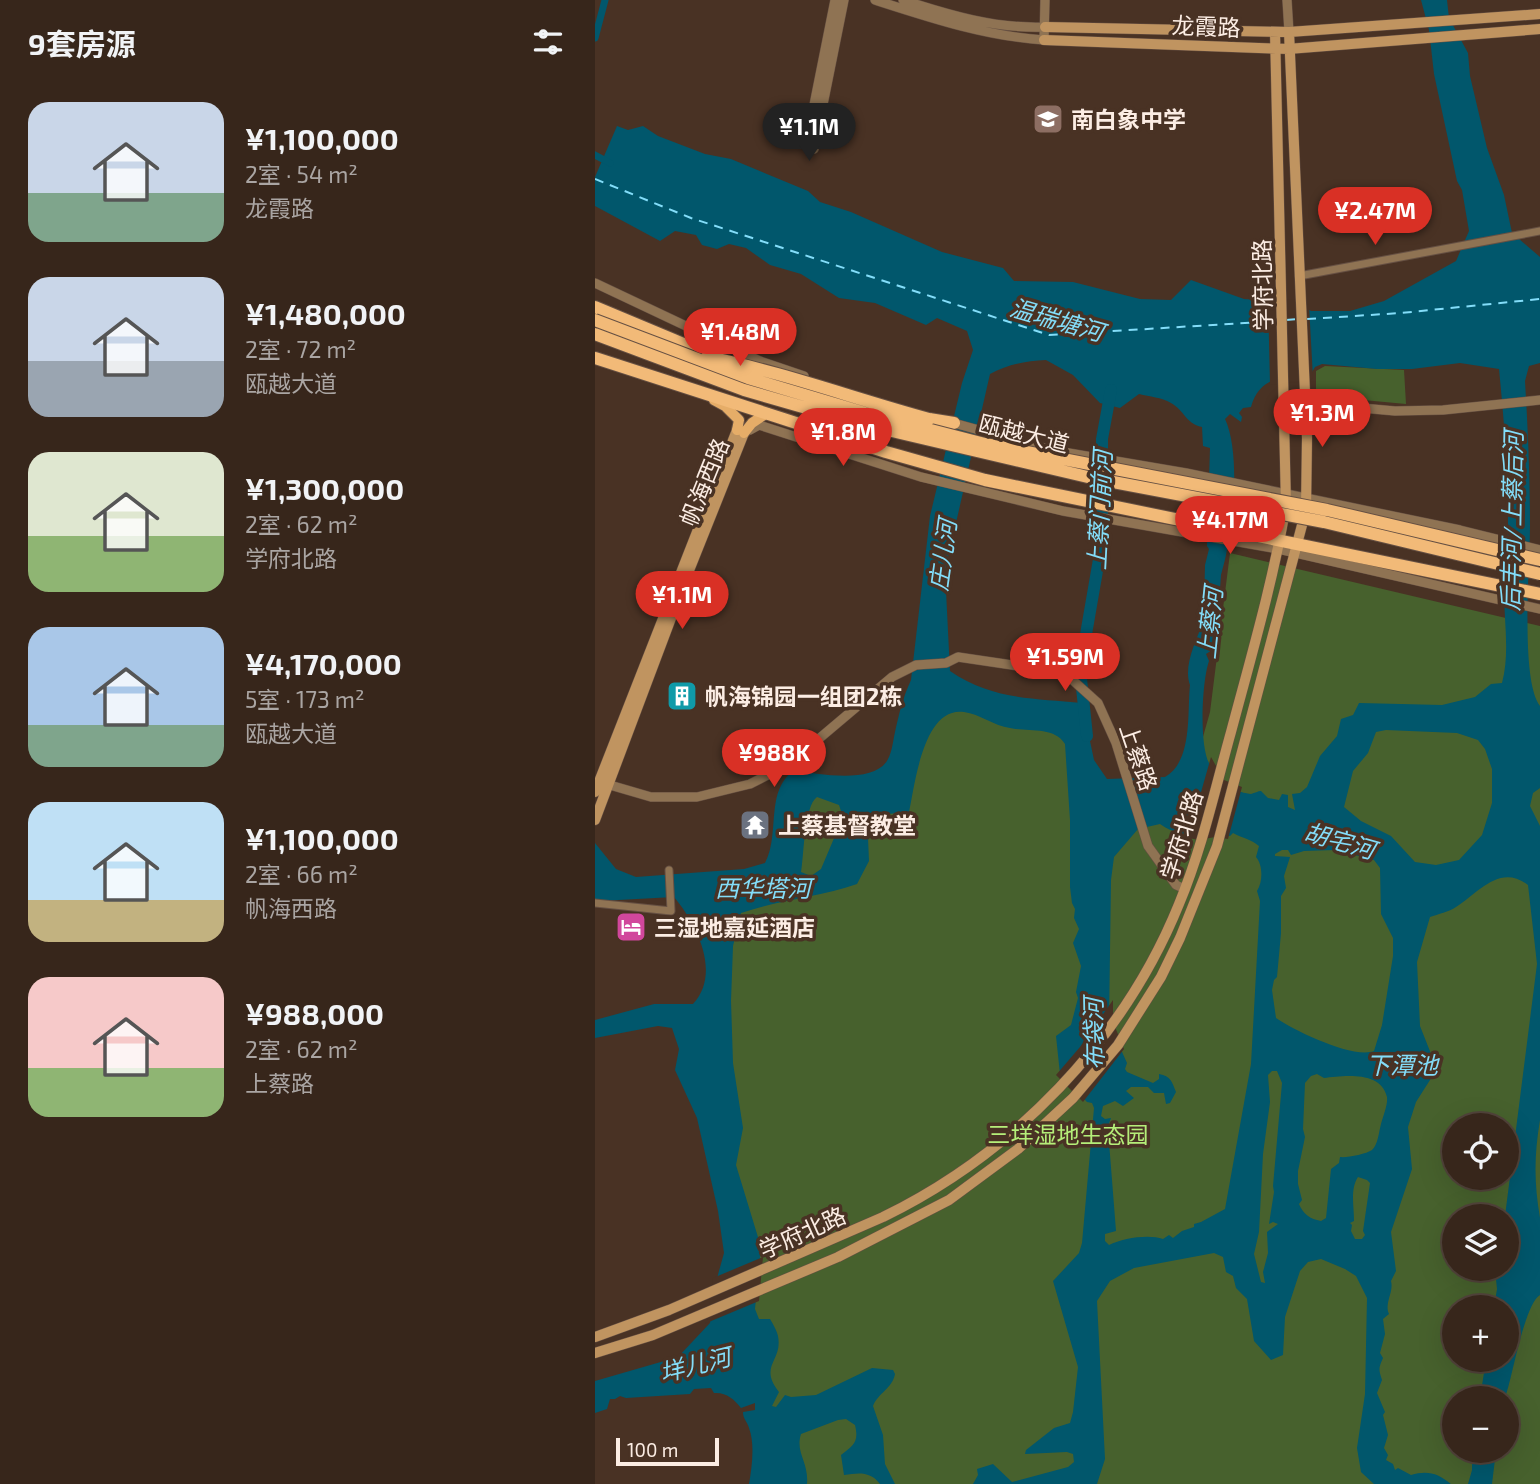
<!DOCTYPE html>
<html lang="zh">
<head>
<meta charset="utf-8">
<style>
  body { margin:0; font-family:"Exo 2","Noto Sans SC",sans-serif; background:#3e2e24; color:#f1f3f6; height:100vh; display:flex; flex-direction:column; font-size:26px; white-space:nowrap }
  * { box-sizing:border-box; margin:0 }
  p { font-size:23px; color:#aaa5a3 }
  .icon { flex:none; width:38px; height:38px; fill:none; stroke:currentColor; stroke-width:2; stroke-linecap:round; stroke-linejoin:round }
  .map { position:relative; flex:1; overflow:hidden }
  .side { display:flex; flex-direction:column; background:#37261b; width:595px }
  .side>* { flex:none }
  .controls { position:absolute; left:847px; top:1113px; display:grid; gap:14px }
  .controls a { display:grid; place-items:center; width:77px; height:77px; border-radius:50%; background:#37261b; box-shadow:0 7px 28px #0002,0 0 0 2px #51433a; font-size:35px }
  .scale { position:absolute; left:21px; bottom:18px; width:103px; box-sizing:border-box; padding-left:7px; border:4px solid #fcede4; border-top:0; font-size:19px; line-height:24px; white-space:nowrap; color:#fcede4; -webkit-text-stroke:5px #493224; paint-order:stroke }
  .price { position:absolute; translate:-50% -60px; padding:0 16px; border-radius:24px; background:#d93025; color:#fff; font-size:23px; line-height:46px; filter:drop-shadow(0 2px 4px #0008) }
  .price::after { content:''; position:absolute; left:50%; top:42px; width:21px; height:16px; margin-left:-10px; background:inherit; clip-path:polygon(0 0,100% 0,50% 100%) }
  .price.selected { background:#222; color:#fff }
  ul { padding:0; list-style:none }
  li { display:flex; align-items:center; gap:21px; height:175px; padding:0 28px }
  li span { display:grid; place-items:center; flex:none; width:196px; height:140px; border-radius:21px; color:#555 }
  li>.icon { margin-inline-start:auto }
  span .icon { width:84px; height:84px; fill:#fffc; stroke-width:1 }
  li b { font-size:30px }
  h2 { display:flex; justify-content:space-between; align-items:center; height:84px; padding:0 28px; font-size:30px }
  main { display:flex; flex:1; min-height:0 }
  .map>svg:first-child { display:block }
  .green { fill:#47612d; fill-rule:evenodd }
  .water { fill:#01576c; fill-rule:evenodd }
  .pier { fill:#493224 }
  .lines { fill:none; stroke-linecap:round; stroke-linejoin:round }
  .canal { stroke:#01576c; stroke-width:7 }
  .river { stroke:#01576c; stroke-width:12 }
  .ferry { stroke:#83ddf9; stroke-width:2; stroke-dasharray:9 7; stroke-linecap:butt }
  .minor-casing { stroke:#665043; stroke-width:9 }
  .tertiary-casing { stroke:#665043; stroke-width:10 }
  .secondary-casing { stroke:#665043; stroke-width:11 }
  .primary-casing { stroke:#665043; stroke-width:12 }
  .trunk-casing { stroke:#665043; stroke-width:14 }
  .minor { stroke:#8f7353; stroke-width:7 }
  .tertiary { stroke:#8f7353; stroke-width:9 }
  .secondary { stroke:#c09460; stroke-width:10 }
  .primary { stroke:#e6ad68; stroke-width:10 }
  .trunk { stroke:#f2ba78; stroke-width:12 }
  .trunk-bridge-casing { stroke:#665043; stroke-width:14; stroke-linecap:butt }
  .trunk-bridge { stroke:#f2ba78; stroke-width:12 }
  .labels { text-anchor:middle; dominant-baseline:central; stroke-width:7; stroke-linejoin:round; paint-order:stroke }
  .street-label { font-size:23px; fill:#fcede4; stroke:#493224 }
  .poi-label { font-size:23px; font-weight:bold; fill:#fcede4; stroke:#493224; text-anchor:start }
  .park-label { font-size:23px; fill:#b5ee79; stroke:#493224 }
  .water-label { font-size:24px; font-style:italic; fill:#83ddf9; stroke:#493224 }
</style>
</head>
<body>
<main>
<section class="side">
<h2>9套房源<svg class="icon" aria-label="filters" viewBox="0 0 24 24"><path d="M4 7h16M4 17h16"/><circle cx="9" cy="7" r="2"/><circle cx="15" cy="17" r="2"/></svg></h2>
<ul>
<li><span style="background:linear-gradient(#c9d6e8 65%,#7fa58c 0)"><svg class="icon" aria-label="home" viewBox="0 0 24 24"><path d="M3 11l9-7 9 7M6 9v11h12V9"/></svg></span><div><b>¥1,100,000</b><p>2室 · 54 m²</p><p>龙霞路</p></div></li>
<li><span style="background:linear-gradient(#c9d6e8 60%,#9aa5b1 0)"><svg class="icon" aria-label="home" viewBox="0 0 24 24"><path d="M3 11l9-7 9 7M6 9v11h12V9"/></svg></span><div><b>¥1,480,000</b><p>2室 · 72 m²</p><p>瓯越大道</p></div></li>
<li><span style="background:linear-gradient(#dfe7d0 60%,#8fb573 0)"><svg class="icon" aria-label="home" viewBox="0 0 24 24"><path d="M3 11l9-7 9 7M6 9v11h12V9"/></svg></span><div><b>¥1,300,000</b><p>2室 · 62 m²</p><p>学府北路</p></div></li>
<li><span style="background:linear-gradient(#a9c7e8 70%,#7fa58c 0)"><svg class="icon" aria-label="home" viewBox="0 0 24 24"><path d="M3 11l9-7 9 7M6 9v11h12V9"/></svg></span><div><b>¥4,170,000</b><p>5室 · 173 m²</p><p>瓯越大道</p></div></li>
<li><span style="background:linear-gradient(#bfe0f5 70%,#c2b280 0)"><svg class="icon" aria-label="home" viewBox="0 0 24 24"><path d="M3 11l9-7 9 7M6 9v11h12V9"/></svg></span><div><b>¥1,100,000</b><p>2室 · 66 m²</p><p>帆海西路</p></div></li>
<li><span style="background:linear-gradient(#f6c9c9 65%,#8fb573 0)"><svg class="icon" aria-label="home" viewBox="0 0 24 24"><path d="M3 11l9-7 9 7M6 9v11h12V9"/></svg></span><div><b>¥988,000</b><p>2室 · 62 m²</p><p>上蔡路</p></div></li>
</ul>
</section>
<div class="map">
<svg width="945" height="1484" viewBox="0 0 945 1484">
  <rect width="100%" height="100%" fill="#493224"/>
  <path class="green" d="M730,366L809,370L811,404L736,397L721,391V371Z
    M635,553L945,626V1484H181L115,1128L116,913L179,878L206,792L300,778L321,694L477,712L489,784L590,801L615,712ZM859,1125H912V1178H859ZM859,1216H912V1269H859ZM859,1307H912V1360H859ZM859,1398H912V1451H859Z"/>
  <path class="water" d="M826,0H852L854,18L873,53L875,76L892,148L909,195L917,233L945,257V363L934,366L930,381C933,430 935,478 935,526C935,564 925,680 945,706V788L938,793L935,806L945,826V1120C939,1156 939,1183 945,1218C945,1239 945,1272 945,1295C929,1305 918,1376 910,1398H885L891,1360H912V1307H899L902,1289L900,1269H912L910,1216L942,964L933,885C905,863 883,893 861,907C854,912 843,914 835,917L822,962L825,1026L842,1069L821,1102L813,1127L817,1169L796,1232L801,1271L796,1281C799,1292 789,1303 794,1314L788,1319L790,1334L785,1353L788,1358C783,1369 784,1370 787,1380L782,1393L790,1412L788,1415L793,1435L789,1448L793,1455L791,1460L798,1464L800,1470L803,1468L816,1475C832,1470 843,1473 856,1484H779L766,1472L762,1448L770,1394L772,1298L761,1276L750,1269L726,1259L713,1262L705,1271L690,1317L688,1355L676,1360L659,1341L652,1299L641,1288L638,1276L631,1272L628,1257L619,1253L539,1268L515,1281L502,1301L510,1459L502,1484H378L383,1475L382,1469L398,1464L417,1482L473,1467L479,1462L478,1454L472,1452L430,1454L431,1450L459,1428L475,1423L478,1412L483,1367L458,1281L484,1253L487,1243L499,1108L497,1103L492,1102L465,1074L461,1036L476,1025L483,998L481,992L486,966L478,943L484,929L479,918L480,909L477,903L475,887V820L470,744C459,726 433,732 415,728C399,726 385,714 369,712C328,706 320,785 314,812L282,815L273,838L274,861L262,884C224,897 184,900 146,913L138,946L136,1001L138,1063L148,1128L141,1165L166,1247L160,1309L164,1319H175C178,1324 182,1331 183,1336C188,1362 163,1365 184,1392L177,1406L181,1407L190,1395L196,1397L221,1395L277,1368L298,1370L300,1374C297,1389 283,1393 278,1406L288,1435L290,1464L300,1484H285C275,1471 264,1473 249,1475L246,1455C259,1445 264,1442 260,1425L251,1419L243,1420L206,1434C200,1453 214,1462 212,1484H154C157,1467 160,1444 154,1428C152,1421 148,1419 148,1412L160,1410V1403L146,1408C139,1399 131,1392 119,1393L116,1388L99,1389L95,1394L31,1398L25,1396L20,1399H15L12,1409L0,1413V1381L83,1357L115,1323L119,1289L129,1253L123,1211L102,1118L80,1070L84,1049L77,1028L63,1026L0,1038V1020L59,1004H98C127,973 101,923 79,897L5,901L0,899V843L21,869L41,877L149,869L170,863C186,834 169,790 200,770C222,774 280,785 293,759C297,752 298,741 300,732C304,714 308,697 316,680L335,516L367,383L378,350L372,331L342,318L331,325L280,303L244,298L206,274L175,265L151,248L134,244L122,249L107,245L101,235L80,231L65,241L0,206V177L22,126L33,130L48,126L63,136L110,154L136,159L213,191L225,202L256,212L347,252L408,268L419,281L478,282L545,299L576,300L596,280L649,299L703,303L716,311H755L789,301L861,261L874,231L867,190L862,181L839,74L834,30ZM451,360L478,375L505,403L525,408L544,394C555,397 566,397 576,403C590,411 590,423 607,427L608,446L615,448L612,546L614,549L610,565L609,604L605,615L608,623C601,640 588,667 595,685C592,713 598,761 570,777L512,779L499,760L487,703C438,698 397,700 355,671L350,571L395,374C413,364 431,361 451,360ZM865,363L904,369C909,420 913,470 913,521C913,544 909,568 909,591C909,622 915,653 907,683L896,684L880,697L847,705L764,703L758,715L746,719L742,736L725,756L712,787L705,793L697,794L700,810L693,807V795L687,794L684,800L673,798L666,791C663,791 660,793 656,794C652,794 639,790 635,788C629,784 617,770 614,763C604,744 607,681 614,661L611,654L617,650C624,625 624,600 626,575C628,566 631,558 632,549C640,515 644,448 630,419L635,414L646,422L647,417L644,413L648,408L656,407C665,375 689,378 717,372L720,367L727,364L782,369H817ZM791,730L862,733L883,740L890,749L897,769V803L887,835L864,860L841,865L820,862L796,836L766,821L749,807L758,771L773,753L781,732ZM222,797L244,805L248,817L226,869L216,876L206,872C209,855 209,806 222,797ZM565,824C591,842 609,831 635,836L638,833C647,838 656,839 664,846L661,857C668,865 668,882 662,891L665,901L656,1064L630,1209L606,1222L599,1224V1227L587,1231L578,1238L574,1235L568,1239C554,1234 528,1238 514,1245L510,1241V1234L521,1231L514,1142L516,1133L512,1129L516,1118L510,1119L506,1116L508,1106L520,1101L528,1106L539,1098L531,1091L536,1087H553L559,1093H569L571,1104L575,1103L581,1092C577,1082 576,1076 564,1074V1079L558,1083L532,1072L530,1069L532,1063L514,1023L516,880L519,857L543,829ZM687,850H693L696,855L709,851L740,850L779,860L785,868L786,914L798,938V956L787,1025L779,1051C758,1059 700,1031 681,1018L677,990L679,980L682,977L686,933V896L691,888L689,876L695,857L680,856V854ZM677,1071H682L687,1083L678,1186L679,1192L674,1224L678,1222L683,1224L672,1232L673,1253L668,1272L670,1283L666,1282L659,1254L664,1232L668,1154L675,1102L673,1075ZM722,1074L729,1078C747,1076 786,1070 792,1097C793,1105 788,1116 786,1124C784,1131 783,1145 777,1150C771,1154 752,1158 745,1157L744,1163L736,1169L731,1218L726,1221C715,1219 708,1214 704,1204L707,1200L703,1184V1171L710,1137L708,1129L710,1083L716,1076ZM763,1177L772,1180L775,1183L768,1231L770,1235L767,1239H760L756,1231L757,1225L755,1223L759,1221C759,1206 755,1189 763,1177Z
    M877,1451H901L897,1484H873L877,1470Z"/>
  <path class="pier" d="M673,298L703,300L714,305L718,378L714,381L675,385Z
    M616,757L629,780L647,787L633,839L620,837L604,840L593,838Z
    M518,1000V1022L529,1049L488,1102L461,1075L485,1047Z
    M168,1257L164,1301L109,1324L112,1321L118,1278Z"/>
  <g class="lines">
    <path class="canal" d="M0,38L10,0
      M0,155L15,163"/>
    <path class="river" d="M492,736L485,669L507,542V439L516,390"/>
    <path class="ferry" d="M0,179L96,218L454,335L682,321
      M712,319L806,313L945,299
      M691,320L703,319"/>
    <g class="minor-casing">
      <path id="minor" d="M704,276L945,231
        M0,903L76,911L74,870"/>
    </g>
    <g class="tertiary-casing">
      <path id="tertiary" d="M240,0L211,145L219,149L249,0
        M280,0C336,18 390,36 449,40L450,0
        M308,0C354,15 401,29 450,27
        M692,0L694,32
        M0,283L165,361L209,376
        M689,401L800,411L848,410L945,400
        M355,422L456,450L591,473L865,530L945,550
        M155,430L164,425L326,477L468,511L683,549L945,609
        M8,783L56,797H102L155,784L194,764L297,677L321,665L351,663L363,657L417,665L473,676L503,703L521,743L553,846L581,885L590,889"/>
    </g>
    <g class="secondary-casing">
      <path id="secondary" d="M450,27L694,32L945,14
        M449,40L693,49L945,29
        M0,792L142,430
        M0,820L93,573L149,433
        M0,1337L74,1310L288,1217C419,1153 529,1040 584,904C607,849 620,789 636,732C656,657 678,582 691,505L680,32
        M0,1353L58,1335L243,1257L354,1200L423,1149L478,1098L523,1045L566,977L585,938L622,846L711,510L712,438L694,32"/>
    </g>
    <g class="primary-casing">
      <path id="primary" d="M119,400L130,406L144,420L142,430
        M149,433L157,423L172,413"/>
    </g>
    <g class="trunk-casing">
      <path id="trunk" d="M0,307L122,358
        M0,358L291,452L390,480L945,594
        M334,419L359,423
        M463,464L566,484"/>
    </g>
    <use href="#minor" class="minor"/>
    <use href="#tertiary" class="tertiary"/>
    <use href="#secondary" class="secondary"/>
    <use href="#primary" class="primary"/>
    <use href="#trunk" class="trunk"/>
    <g class="trunk-bridge-casing">
      <path id="trunk-bridge" d="M0,320L153,378L270,413L390,444L732,510L945,560
        M0,334L149,390L267,424L497,478L729,522L945,574
        M112,357C188,372 260,399 334,419"/>
    </g>
    <use href="#trunk-bridge" class="trunk-bridge"/>
  </g>
  <defs>
    <g id="school-square" transform="scale(1.575)"><rect x="-9" y="-9" width="18" height="18" rx="4" fill="#8d6e63" stroke="#493224"/><path d="M0-5L7-2L0 1L-7-2ZM-4 1L0 2.5L4 1V4Q0 6-4 4Z" fill="#fff"/></g>
    <g id="building-square" transform="scale(1.575)"><rect x="-9" y="-9" width="18" height="18" rx="4" fill="#0f9aa8" stroke="#493224"/><path d="M-4-6H4V6H1V3H-1V6H-4ZM-2.5-4.3h1.7v1.8h-1.7ZM.8-4.3h1.7v1.8H.8ZM-2.5-1h1.7V.8h-1.7ZM.8-1h1.7V.8H.8Z" fill="#fff"/></g>
    <g id="temple-square" transform="scale(1.575)"><rect x="-9" y="-9" width="18" height="18" rx="4" fill="#6b7280" stroke="#493224"/><path d="M0-6L5-2H3V0L6.5 2.5H4V6H1.5V3h-3V6H-4V2.5H-6.5L-3 0V-2H-5Z" fill="#fff"/></g>
    <g id="hotel-square" transform="scale(1.575)"><rect x="-9" y="-9" width="18" height="18" rx="4" fill="#d1479c" stroke="#493224"/><path d="M-6-4.5h1.5V1H6V5H4.5V3h-9V5H-6ZM-4 0a1.8 1.8 0 1 1 3.6 0ZM.5 0V-2.5h3Q6-2.5 6 0Z" fill="#fff"/></g>
  </defs>
  <g fill-rule="evenodd">
    <use href="#school-square" x="453" y="119"/>
    <use href="#building-square" x="87" y="696"/>
    <use href="#temple-square" x="160" y="825"/>
    <use href="#hotel-square" x="36" y="927"/>
  </g>
  <g class="labels">
    <g class="street-label">
      <text transform="translate(611 26) rotate(2)">龙霞路</text>
      <text transform="translate(667 285) rotate(-91)">学府北路</text>
      <text transform="translate(429 433) rotate(14)">瓯越大道</text>
      <text transform="translate(109 482) rotate(-68)">帆海西路</text>
      <text transform="translate(544 757) rotate(71)">上蔡路</text>
      <text transform="translate(586 835) rotate(-73)">学府北路</text>
      <text transform="translate(207 1232) rotate(-24)">学府北路</text>
    </g>
    <g class="poi-label">
      <text x="476" y="119">南白象中学</text>
      <text x="110" y="696">帆海锦园一组团2栋</text>
      <text x="183" y="825">上蔡基督教堂</text>
      <text x="59" y="927">三湿地嘉延酒店</text>
    </g>
    <g class="park-label">
      <text x="473" y="1134">三垟湿地生态园</text>
    </g>
    <g class="water-label">
      <text transform="translate(462 319) rotate(16)">温瑞塘河</text>
      <text transform="translate(504 510) rotate(-87)">上蔡门前河</text>
      <text transform="translate(916 521) rotate(-89)">后丰河/上蔡后河</text>
      <text transform="translate(347 555) rotate(-82)">庄儿河</text>
      <text transform="translate(614 623) rotate(-84)">上蔡河</text>
      <text transform="translate(745 840) rotate(16)">胡宅河</text>
      <text x="168" y="887">西华塔河</text>
      <text transform="translate(498 1034) rotate(-91)">布袋河</text>
      <text x="807" y="1064">下潭池</text>
      <text transform="translate(100 1364) rotate(-14)">垟儿河</text>
    </g>
  </g>
</svg>
<div class="controls">
<a><svg class="icon" aria-label="locate" viewBox="0 0 24 24"><circle cx="12" cy="12" r="6"/><path d="M12 2v4M12 18v4M2 12h4M18 12h4"/></svg></a>
<a><svg class="icon" aria-label="layers" viewBox="0 0 24 24"><path d="M12 4l9 5-9 5-9-5zM3 14l9 5 9-5"/></svg></a>
<a>+</a>
<a>−</a>
</div>
<div class="scale">100 m</div>
<b class="price selected" style="left:214px;top:163px">¥1.1M</b>
<b class="price" style="left:780px;top:247px">¥2.47M</b>
<b class="price" style="left:145px;top:368px">¥1.48M</b>
<b class="price" style="left:727px;top:449px">¥1.3M</b>
<b class="price" style="left:248px;top:468px">¥1.8M</b>
<b class="price" style="left:635px;top:556px">¥4.17M</b>
<b class="price" style="left:87px;top:631px">¥1.1M</b>
<b class="price" style="left:470px;top:693px">¥1.59M</b>
<b class="price" style="left:179px;top:789px">¥988K</b>
</div>
</main>
</body>
</html>
